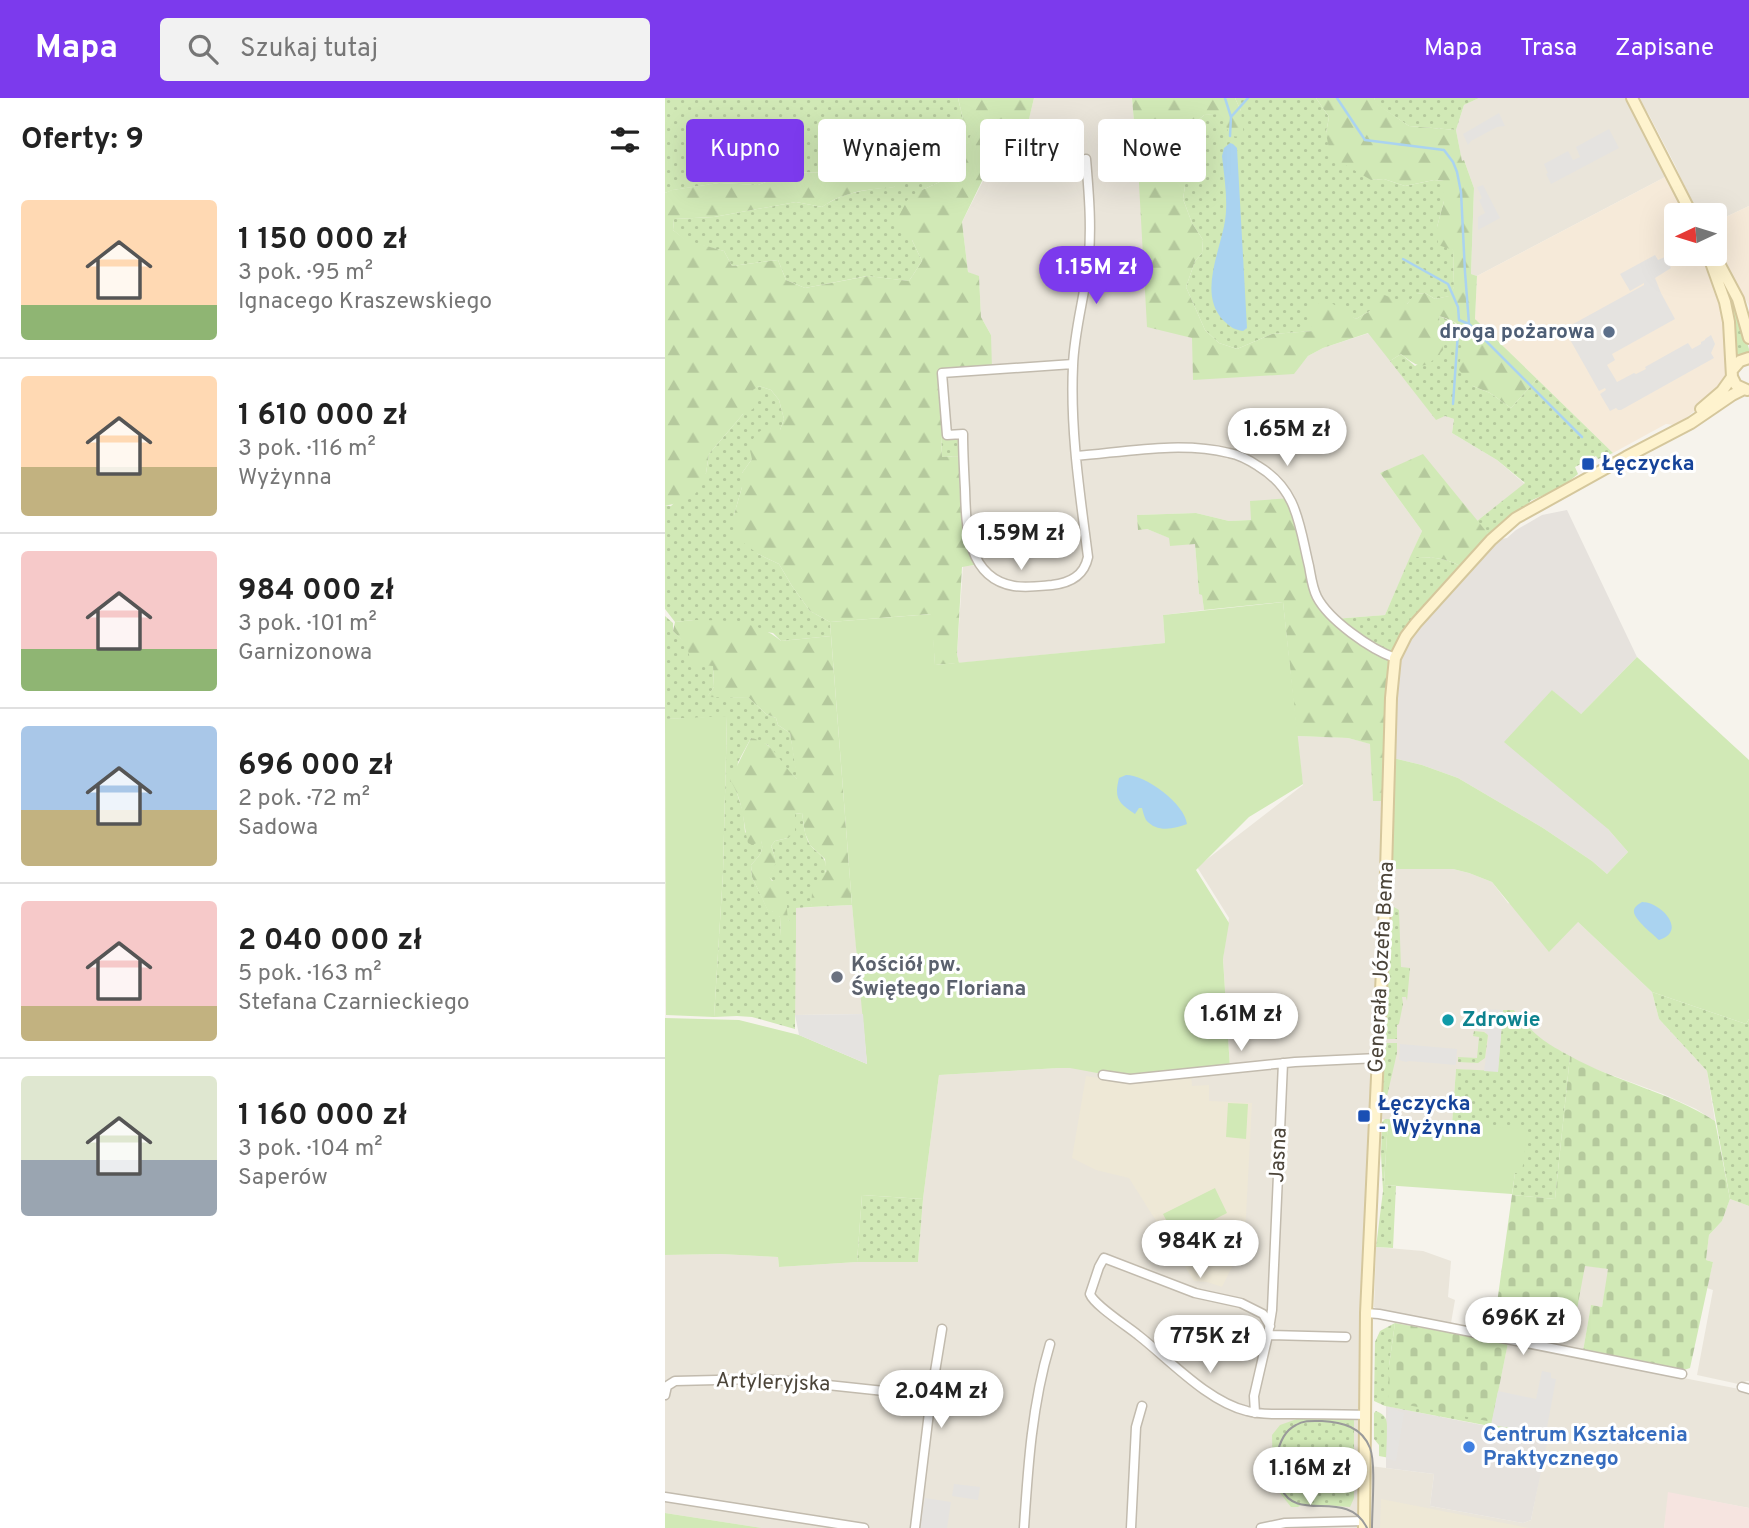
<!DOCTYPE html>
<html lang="pl">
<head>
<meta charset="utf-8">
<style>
  body { margin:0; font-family:Overpass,sans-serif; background:#f2f2f2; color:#222; height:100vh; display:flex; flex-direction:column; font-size:26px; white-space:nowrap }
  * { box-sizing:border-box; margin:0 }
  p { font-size:23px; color:#767676 }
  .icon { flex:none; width:38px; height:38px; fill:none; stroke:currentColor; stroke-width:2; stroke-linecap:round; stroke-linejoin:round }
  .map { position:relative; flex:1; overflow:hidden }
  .side { display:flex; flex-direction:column; background:#fff; width:665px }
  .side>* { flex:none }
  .top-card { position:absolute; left:21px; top:21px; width:665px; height:63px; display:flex; gap:14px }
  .needle { width:46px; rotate:266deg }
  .buttons { position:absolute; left:999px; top:105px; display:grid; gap:14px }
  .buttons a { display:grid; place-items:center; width:63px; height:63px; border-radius:7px; background:#fff; box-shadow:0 7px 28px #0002; font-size:35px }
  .price { position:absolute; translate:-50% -60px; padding:0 16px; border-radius:24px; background:#fff; color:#222; font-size:23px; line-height:46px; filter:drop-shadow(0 2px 4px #0008) }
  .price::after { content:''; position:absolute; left:50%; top:42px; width:21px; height:16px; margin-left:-10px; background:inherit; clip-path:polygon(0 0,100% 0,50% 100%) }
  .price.current { background:#7c3aed; color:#fff }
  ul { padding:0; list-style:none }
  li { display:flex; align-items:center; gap:21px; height:175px; padding:0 21px }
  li+li { border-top:2px solid #e0e0e0 }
  li span { display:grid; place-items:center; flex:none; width:196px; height:140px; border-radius:7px; color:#555 }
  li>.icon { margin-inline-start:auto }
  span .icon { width:84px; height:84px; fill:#fffc; stroke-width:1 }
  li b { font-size:30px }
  h2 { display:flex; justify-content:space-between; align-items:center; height:84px; padding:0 21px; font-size:30px }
  .chip { padding:0 24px; border-radius:7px; background:#fff; box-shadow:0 7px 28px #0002; font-size:24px; line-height:63px }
  .chip.current { background:#7c3aed; color:#fff }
  header { display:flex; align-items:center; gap:42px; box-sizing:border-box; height:98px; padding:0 35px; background:#7c3aed; color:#fff }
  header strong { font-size:33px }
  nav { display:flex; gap:38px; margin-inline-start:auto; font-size:24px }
  .search { width:490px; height:63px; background:#f2f2f2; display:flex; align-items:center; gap:18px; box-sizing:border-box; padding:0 24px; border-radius:7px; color:#767676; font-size:26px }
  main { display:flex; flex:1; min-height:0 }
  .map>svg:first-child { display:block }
  .residential { fill:#eae5da }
  .commercial { fill:#f6ead9 }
  .industrial { fill:#e6e2dd }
  .education { fill:#eee8d6 }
  .medical { fill:#f6e4e0 }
  .grass { fill:url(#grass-dots) }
  .forest { fill:url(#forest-firs) }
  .cemetery { fill:url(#cemetery-stones) }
  .green { fill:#d1e9b6 }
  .parking { fill:#e5e3e0 }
  .water { fill:#aad3f0 }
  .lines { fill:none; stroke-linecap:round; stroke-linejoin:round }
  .stream { stroke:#aad3f0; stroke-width:2.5 }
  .street-casing { stroke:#c2bbae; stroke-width:11 }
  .secondary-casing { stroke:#d5c79c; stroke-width:14 }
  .street { stroke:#fff; stroke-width:8 }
  .secondary { stroke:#fef3ce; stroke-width:10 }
  .tram { stroke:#9a9a9a; stroke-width:2 }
  .service-dot { fill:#5c6f8a; stroke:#fff; stroke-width:2.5 }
  .transit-dot { fill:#1a4fb4; stroke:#fff; stroke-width:2.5 }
  .worship-dot { fill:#6b7280; stroke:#fff; stroke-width:2.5 }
  .culture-dot { fill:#0f9aa8; stroke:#fff; stroke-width:2.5 }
  .shop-dot { fill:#3f7fe0; stroke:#fff; stroke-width:2.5 }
  .labels { text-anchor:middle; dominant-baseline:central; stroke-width:6; stroke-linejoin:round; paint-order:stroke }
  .service-label { font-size:21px; font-weight:bold; fill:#4e5e75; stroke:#fff; text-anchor:end }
  .transit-label { font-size:21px; font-weight:bold; fill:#164399; stroke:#fff; text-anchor:start }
  .worship-label { font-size:21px; font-weight:bold; fill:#5b616d; stroke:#fff; text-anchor:start }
  .street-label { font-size:21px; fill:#4b4439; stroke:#fff }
  .culture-label { font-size:21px; font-weight:bold; fill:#0d838f; stroke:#fff; text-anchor:start }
  .shop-label { font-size:21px; font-weight:bold; fill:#366cbe; stroke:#fff; text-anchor:start }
</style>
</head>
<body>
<header>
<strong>Mapa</strong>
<div class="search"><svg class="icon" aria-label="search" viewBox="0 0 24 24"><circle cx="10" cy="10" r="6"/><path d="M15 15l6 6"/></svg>Szukaj tutaj</div>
<nav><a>Mapa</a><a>Trasa</a><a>Zapisane</a></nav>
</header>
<main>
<section class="side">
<h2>Oferty: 9<svg class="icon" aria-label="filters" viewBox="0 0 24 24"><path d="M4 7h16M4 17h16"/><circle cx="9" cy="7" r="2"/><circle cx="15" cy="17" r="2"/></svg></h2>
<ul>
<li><span style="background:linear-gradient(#ffd9b3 75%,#8fb573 0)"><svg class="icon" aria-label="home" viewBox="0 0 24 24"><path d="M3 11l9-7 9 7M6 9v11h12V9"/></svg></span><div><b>1 150 000 zł</b><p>3 pok. · 95 m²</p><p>Ignacego Kraszewskiego</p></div></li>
<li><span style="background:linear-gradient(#ffd9b3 65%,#c2b280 0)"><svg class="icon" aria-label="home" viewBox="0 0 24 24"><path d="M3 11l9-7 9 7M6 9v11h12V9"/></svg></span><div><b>1 610 000 zł</b><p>3 pok. · 116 m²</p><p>Wyżynna</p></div></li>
<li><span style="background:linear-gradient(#f6c9c9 70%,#8fb573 0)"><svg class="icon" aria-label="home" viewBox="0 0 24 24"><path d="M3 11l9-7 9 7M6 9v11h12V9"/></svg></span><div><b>984 000 zł</b><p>3 pok. · 101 m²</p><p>Garnizonowa</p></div></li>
<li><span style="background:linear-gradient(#a9c7e8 60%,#c2b280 0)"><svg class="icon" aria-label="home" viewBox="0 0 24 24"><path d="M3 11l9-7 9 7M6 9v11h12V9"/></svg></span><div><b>696 000 zł</b><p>2 pok. · 72 m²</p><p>Sadowa</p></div></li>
<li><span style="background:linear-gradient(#f6c9c9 75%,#c2b280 0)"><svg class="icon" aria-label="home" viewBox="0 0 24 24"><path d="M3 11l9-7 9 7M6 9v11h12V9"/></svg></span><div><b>2 040 000 zł</b><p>5 pok. · 163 m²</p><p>Stefana Czarnieckiego</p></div></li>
<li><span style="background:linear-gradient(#dfe7d0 60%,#9aa5b1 0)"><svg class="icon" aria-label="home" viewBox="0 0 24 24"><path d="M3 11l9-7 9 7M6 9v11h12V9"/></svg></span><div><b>1 160 000 zł</b><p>3 pok. · 104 m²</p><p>Saperów</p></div></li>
</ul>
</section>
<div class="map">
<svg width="1084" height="1430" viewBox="0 0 1084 1430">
  <defs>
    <pattern id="grass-dots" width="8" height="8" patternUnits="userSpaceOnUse" patternTransform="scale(1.75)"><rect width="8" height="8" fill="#d1e9b6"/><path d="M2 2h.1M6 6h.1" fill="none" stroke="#b5c99d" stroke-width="1.8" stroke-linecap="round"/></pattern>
    <pattern id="forest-firs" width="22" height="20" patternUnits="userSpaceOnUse" patternTransform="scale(1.75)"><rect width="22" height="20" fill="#d1e9b6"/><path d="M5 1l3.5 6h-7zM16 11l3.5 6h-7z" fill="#b5c99d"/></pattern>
    <pattern id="cemetery-stones" width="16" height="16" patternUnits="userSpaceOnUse" patternTransform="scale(1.75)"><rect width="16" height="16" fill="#d1e9b6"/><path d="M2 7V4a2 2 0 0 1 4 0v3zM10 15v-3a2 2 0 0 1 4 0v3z" fill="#b5c99d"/></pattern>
  </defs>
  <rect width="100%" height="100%" fill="#f6f3ec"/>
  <path class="residential" d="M369,0H467L474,86L527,240L628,276L643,258L658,250L704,235L771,321L780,318L789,321L787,335L832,362L860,386L812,423L758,357L715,375L757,433L720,517L669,521L586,422L564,423L531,415L473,417V431H482L505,440L530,446L534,496H537L539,512L498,517L500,545L294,565L292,556L298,468L314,467L282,337L277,275L326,237L316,219L314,179L303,174L297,124L320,79L334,48L360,37Z
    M814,0H962L1002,78L812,178L806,176L809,90L799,62L797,64L791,32L799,7Z
    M973,0H1084V108L1050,124V117H1032L1010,67L984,17Z
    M632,638L683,640L706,646L708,702L721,703L709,950L708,960L696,1222L692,1430H97L0,1415V1157L55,1156L113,1159L114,1169L192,1164H253L258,1101L274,977L394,970H565L558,860L564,820L532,769L638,687Z
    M725,771H788L804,775L827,784L843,805L913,824L987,894L994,921L1042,973L1050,1023L1031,1011L998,996L922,968L879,944L865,933L849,912L833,974L791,971L787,1026L714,1021Z
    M187,807L198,916L130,917L131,810Z
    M1065,1101L1084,1108V1283H1081L1078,1287L1032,1277L1048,1192L1042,1190L1048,1164L1041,1162L1044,1137L1057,1123Z
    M711,1149L758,1153L786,1163L783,1199L790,1202L786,1225L712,1211L709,1209Z
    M920,1167L944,1171L937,1209L926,1208L918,1253L863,1241L871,1204Z
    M843,1245L1084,1293V1410L1004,1395L999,1430H704L705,1368L769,1376L765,1408L858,1425L866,1422L883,1335L826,1327Z"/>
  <path class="commercial" d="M1002,78L1022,117H1012V156H1040L1059,211L1063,273L1060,283L1032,311L1022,319L1010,327L1001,326L948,355L810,221L812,178Z
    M1084,108V208L1050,145V124Z"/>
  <path class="industrial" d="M902,412L972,559L915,617L887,592L943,731L963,754L942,776L927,763L878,730L793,680L757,667L728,660V623L735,560L746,538L832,442L842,440L851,432L877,417Z
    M721,1308L883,1340L866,1422L858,1425L765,1408L769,1376L721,1370Z"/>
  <path class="education" d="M421,978L465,985L526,978L527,988L544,987V1003L587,1005L580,1136L579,1145L557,1189L542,1184L529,1183L464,1080L431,1072L407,1060Z
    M716,1401L864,1430H715Z"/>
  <path class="medical" d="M1003,1394L1084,1410V1430H999Z"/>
  <path class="grass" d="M0,0H293L298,21L308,34L288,78L257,92L247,142L257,163L244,183L202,178L140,190L121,182L113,162L67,168L59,153L21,143L8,132L9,121L49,119L131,104L157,109C178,94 204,91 229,89L273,23L237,65L201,79L168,75L126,74L93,87L54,85L8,92L0,95Z
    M570,0H651L664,19L661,35L706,82L719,81L740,88L769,82L779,83V103L772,129L788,152L789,189L785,198L770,201L760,195L751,196L742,206L705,213L691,221L679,215L649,233L607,236L572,251L554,245L540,232L521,189L530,163L537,155L538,142L527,125L518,101L520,88V53L523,31L539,17L576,13Z
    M709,0H814L799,7L791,32L744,28L711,6Z
    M1052,166L1068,195L1084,251V256L1071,261Z
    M774,218L789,224L795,231L808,288L825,295L846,310L872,281L948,355L933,361L931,358L910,369L913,376L897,389L865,403L863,408L825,438L812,423L860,385L832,362L787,335L789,321L780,318L771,322L725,263L736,256L750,268L777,252Z
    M94,288L106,292L114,302L119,321L115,332L87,361L77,375V389L69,417L93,456L114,466L127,488L145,513L165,524L166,538L116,543L108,535L29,522L10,524L0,511V408H6L41,375L44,356L78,316L87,292Z
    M298,336V358L277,359L276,337Z
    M745,459C765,459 780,459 797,469L739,531L725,558L669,521L720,517Z
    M0,518L8,525V533L21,545L24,553L48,567L49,589L43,598L84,600L101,616L111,620L113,627L125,635L133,682L123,673L103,647L86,640L73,664L70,689L78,714L80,734L91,744L96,742C100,754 93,759 86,767L87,779L103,812L107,813L115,819L116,838H131L130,931L87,919L72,918L49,919L58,775L62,619L0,621Z
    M137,715C139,726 139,739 146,748C153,756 162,759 161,771C159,783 149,796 146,809L131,810V823H124L108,783L103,778C112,770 111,758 106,748L110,743L123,740L130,716Z
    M729,809L734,812L736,869L745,870L742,903L741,899H737L738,906L734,926L732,927V941H720L727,810Z
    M987,894L1081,926L1084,921V1108L1065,1101L1042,973L994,921Z
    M838,912H849C869,937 877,943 905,958L890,1101L847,1097L850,1074L856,1075L787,1026L791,971L833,973Z
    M809,933L819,934L823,937L820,960L813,965L793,964V959L812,960L814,939L808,938Z
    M720,945H732V955L719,1011H717Z
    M720,1021H723L719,1087L731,1088L728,1150L711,1149L718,1093L716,1056L717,1024Z
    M197,1097L258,1101L253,1164H192Z
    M730,1225L724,1268L827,1324V1327L876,1334V1338L720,1308L709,1303L710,1244L715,1233Z
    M711,1313C728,1319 719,1331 723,1344C724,1350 727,1355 730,1361L714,1358V1347L709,1341V1315Z
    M632,1321H689V1400L685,1409L659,1407V1409L636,1407L633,1409H626L608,1386L607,1337L615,1327Z"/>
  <path class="forest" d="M293,0H369L360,38L334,48L297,124L303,174L314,178L316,219L326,237L327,271L278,275L282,337H276L277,359L298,358L301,411L315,466L297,469L292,556L294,565L270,567L266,516L165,524L145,513L127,488L114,466L93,456L71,439L69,417L77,389V375L87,361L84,348L91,336L101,329L115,332L119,321L114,302L106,292L94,288L88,292L91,300L88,311L78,316L44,356L41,375L31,395L20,403L0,408V95L7,92L54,85L93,87L126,74L168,75L201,79L237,65L273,23L276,39C264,56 251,79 231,88C225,91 216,90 209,91C191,93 172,98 157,109L131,104L49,119L9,121L8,132L21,142L59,153L67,168L113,162L121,182L140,190L203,178L244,183L257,163L247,142L230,126L242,102L257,92L288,78L307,34L298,21Z
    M467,0H570L576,13L579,39L565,38L556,16L539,17L523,31L520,53V88L518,101L527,125L538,142L537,155L530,163L521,189L540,232L554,245L572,251L607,236L648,233L643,222L644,206L665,204L691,221L705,213L712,194L742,206L750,196L760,195L770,201L784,198L789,189L788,152L773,147L772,129L779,103V83L769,82L740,88L719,81L706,82L677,65L665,56L661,35L664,19L651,0H709L712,6L744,28L791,32L797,63L799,62L809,90L806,176L812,178L810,221L872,281L846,310L825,295L808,288L794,272C795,259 802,235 791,225C787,222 780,220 774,218L778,252C760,272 756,272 736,256L725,263L703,235L658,250L643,258L629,276L528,282L527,240L482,229L474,86Z
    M758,356L825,438L797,469C780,459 765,459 745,459L757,433L715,375Z
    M626,400L649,490L665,516L725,558L723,575L721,703H708L705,646L683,640L632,638L618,504L539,512L537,497L534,496L530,446L505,448L504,440L482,431L473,432L472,417L531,415L564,423L586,422L585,403Z
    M29,522C59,522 93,522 116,543L166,538L187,807L146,809L147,795L161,773L160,761L145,747L140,735L137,715L130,716V735L123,740L110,743L106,748C111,760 113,768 104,778L107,783H114C127,793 119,808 124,823H131V838H116L115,819L109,817L107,813H103L87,779L86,767C93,759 100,753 96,743L87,747L83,745C78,723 78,701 65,682L86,640C109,643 116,668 132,681L125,635L113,627L111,620L101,616L84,600L42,599L49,589L48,568L25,566C24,548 21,545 8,533L10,524Z"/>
  <path class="cemetery" d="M905,958C951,984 1005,994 1050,1023L1065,1101L1057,1123L1044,1137L1041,1162L1048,1164L1025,1270L1019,1272L918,1253L926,1207L937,1209L943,1171L920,1168L912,1211L871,1205L863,1241L828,1234L847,1097L890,1101Z
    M730,1225L843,1245L827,1324L723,1303L724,1268Z"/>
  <path class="green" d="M618,504L638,686L584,719L531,772L564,825L558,861L565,970L465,981L405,970H394L274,977L258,1101L197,1097L192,1164L114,1169L113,1159L55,1156L0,1157V920L74,922L134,937L202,966L187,807L165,524L267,516L270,567L500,545L498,517Z
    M972,559L1084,662V921L1081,926L987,894L913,824L884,854L827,784L804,775L788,771H725L728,660L757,667L793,680L878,730L927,763L942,776L963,754L943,731L839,644L887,592L916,616Z
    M62,618L58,775L49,919L1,917L0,621Z
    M563,1005L583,1006L581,1041L561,1039Z
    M723,1021L862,1031L857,1075H850L847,1096L719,1087Z
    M550,1090L562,1115L511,1141L498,1116Z
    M0,1415L97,1430H0Z"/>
  <path class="parking" d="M834,15L840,28L832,29L806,43L803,47L798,36Z
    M944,31L954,50L886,86L881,76L883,75L879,66L903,53L908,62L915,59L911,49Z
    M818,87L835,120L813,132V119L820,115L814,102L817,100L812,89Z
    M990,157L993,162L1000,159L1006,170L990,180L996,195L1010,221L947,256L950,262L942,267L952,284L969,275L971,276L981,271L980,269L1023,245L1027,251L1036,246V244L1040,242V241L1046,237L1050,246L1046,255L1049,260L956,312H953L951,310L945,313L935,296L941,292L940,290L934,293L899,231L979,187V185L965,193L955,176Z
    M814,911L838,912L833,974L819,973L824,938L820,933L812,932Z
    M198,916L202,966L134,937L130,917Z
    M735,946L792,951L791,966V967L744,963L741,964L734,962Z
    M877,1273L886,1275V1280L891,1281L881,1335L826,1327L833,1293L871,1301Z
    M723,1309L739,1315L731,1363L721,1361Z
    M289,1386L315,1389L313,1402L287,1398Z
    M260,1400L286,1404L282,1430H255Z"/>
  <path class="water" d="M565,45L568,46L572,50L582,230L578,233C570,232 565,229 559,223C530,194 560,146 561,113C562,95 559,76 557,58L559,50Z
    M461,677C481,677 520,706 522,726C509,731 492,735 481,722C479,718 478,714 477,710H474L470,716C453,705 449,700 454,680Z
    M977,804C996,804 1023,833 994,842C988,836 967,820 969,812C970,808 974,806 977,804Z
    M646,1353H673L672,1393H645Z"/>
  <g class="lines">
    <path class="stream" d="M560,0L566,19
      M672,0L700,42L779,52L788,64L792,74L796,94L800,174L804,226L917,339
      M565,38L566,19L583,0
      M738,161L783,186L793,209L794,222L804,226
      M788,306L793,234"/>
    <g class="street-casing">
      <path id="street" d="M408,266L277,275L282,337L298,336C298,354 299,372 300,391C301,428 302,480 349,488C362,490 375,488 387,487C405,485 419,478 423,459C415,396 405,332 408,268C409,234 419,201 423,167C427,132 424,96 421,61
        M411,358C460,354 515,343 564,355C575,357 584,362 593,368C633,392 634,427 644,468C646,478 647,489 652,499C664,522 705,551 730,560
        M438,977L465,981L630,964L713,960
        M701,1215L714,1216L786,1230L1017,1276
        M605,1228L598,1216L576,1205L530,1195L439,1160L434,1169L425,1196C429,1207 462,1228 473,1237C505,1262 542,1303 582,1313C596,1317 611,1316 625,1316C650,1316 675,1316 700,1317
        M603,1237L681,1239
        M1077,1289L1084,1291
        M0,1297L2,1288L10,1283L94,1281L125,1283L266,1298
        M590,1315L589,1298L603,1237L607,1212L618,965
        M0,1399L199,1430
        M250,1430L266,1298L277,1231
        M359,1430C363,1368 367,1306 385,1246
        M466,1430L471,1329L477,1308
        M596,1430L620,1425L699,1423"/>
    </g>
    <g class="secondary-casing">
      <path id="secondary" d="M967,0L1027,117
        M1043,156L1060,204L1064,224L1067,279L1071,287L1082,292
        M1049,156L1073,201L1084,240
        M1068,271L1075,263L1084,260
        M1036,311L1057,293L1067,279
        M699,1430L701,1215L720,807L726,600L730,560L741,538L751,525L826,442L851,420L961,359L1026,325L1067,297L1079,291"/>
    </g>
    <use href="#street" class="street"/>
    <use href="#secondary" class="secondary"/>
    <path class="tram" d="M702,1430C682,1389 632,1426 616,1390C611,1380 611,1368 612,1358C614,1346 619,1333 631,1327C639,1322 648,1323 657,1323C677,1324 697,1329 705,1350C711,1365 707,1411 707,1430"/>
  </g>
  <circle class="service-dot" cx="944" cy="234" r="7"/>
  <g class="transit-dot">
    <rect x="916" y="359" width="14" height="14" rx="3.5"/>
    <rect x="692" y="1011" width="14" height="14" rx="3.5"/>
  </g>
  <circle class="worship-dot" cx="172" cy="879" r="7"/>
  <circle class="culture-dot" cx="783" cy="922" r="7"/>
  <circle class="shop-dot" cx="804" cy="1349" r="7"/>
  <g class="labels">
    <g class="service-label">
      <text x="930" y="234">droga pożarowa</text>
    </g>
    <g class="transit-label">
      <text x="937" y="366">Łęczycka</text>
      <text x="713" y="1006">Łęczycka<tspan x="713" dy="24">- Wyżynna</tspan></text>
    </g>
    <g class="worship-label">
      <text x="186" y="867">Kościół pw.<tspan x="186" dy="24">Świętego Floriana</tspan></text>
    </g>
    <g class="street-label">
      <text transform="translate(717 869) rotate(-87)">Generała Józefa Bema</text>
      <text transform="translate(614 1057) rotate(-87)">Jasna</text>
      <text transform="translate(108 1285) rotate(2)">Artyleryjska</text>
    </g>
    <g class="culture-label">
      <text x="797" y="922">Zdrowie</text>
    </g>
    <g class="shop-label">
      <text x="818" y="1337">Centrum Kształcenia<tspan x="818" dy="24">Praktycznego</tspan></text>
    </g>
  </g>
</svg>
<div class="buttons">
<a><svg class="needle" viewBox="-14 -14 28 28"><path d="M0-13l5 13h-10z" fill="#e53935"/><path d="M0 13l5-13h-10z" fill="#767676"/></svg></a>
</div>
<b class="price current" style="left:431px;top:208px">1.15M zł</b>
<b class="price" style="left:622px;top:370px">1.65M zł</b>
<b class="price" style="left:356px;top:474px">1.59M zł</b>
<b class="price" style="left:576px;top:955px">1.61M zł</b>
<b class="price" style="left:535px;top:1182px">984K zł</b>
<b class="price" style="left:858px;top:1259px">696K zł</b>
<b class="price" style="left:545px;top:1277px">775K zł</b>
<b class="price" style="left:276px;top:1332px">2.04M zł</b>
<b class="price" style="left:645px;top:1409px">1.16M zł</b>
<div class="top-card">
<a class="chip current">Kupno</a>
<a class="chip">Wynajem</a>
<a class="chip">Filtry</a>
<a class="chip">Nowe</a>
</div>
</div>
</main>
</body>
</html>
